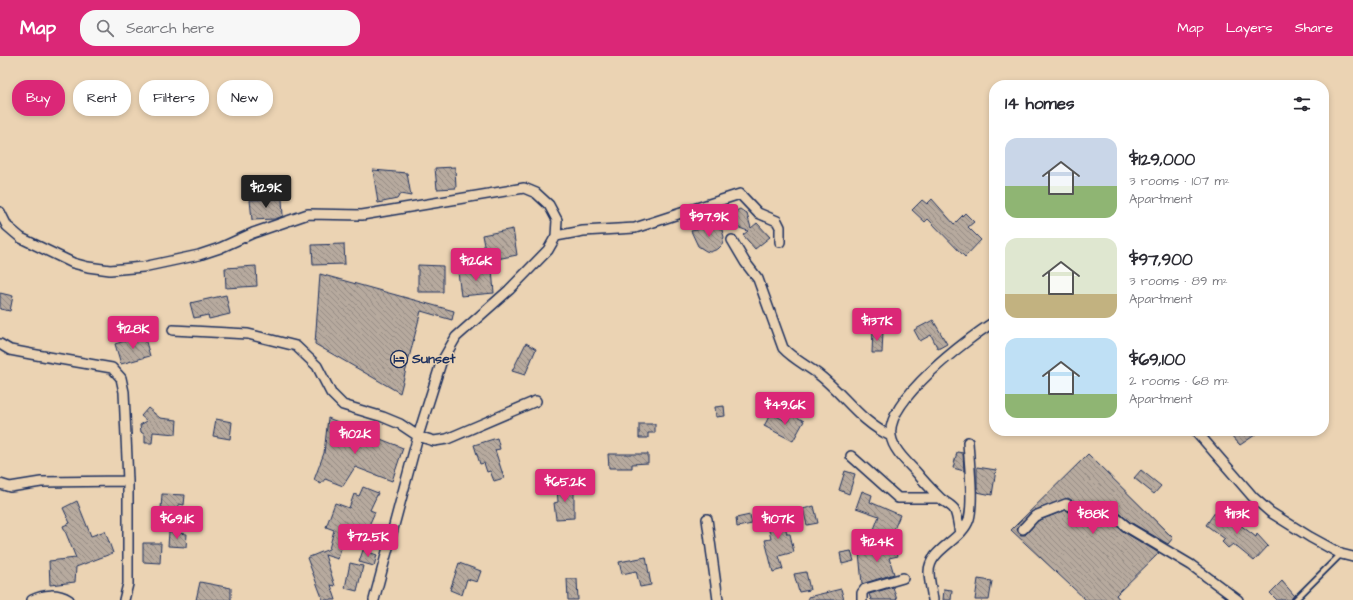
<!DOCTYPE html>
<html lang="en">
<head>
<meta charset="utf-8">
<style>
  body { margin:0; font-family:"Architects Daughter",sans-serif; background:#f7f7f7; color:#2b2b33; height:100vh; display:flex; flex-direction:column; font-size:15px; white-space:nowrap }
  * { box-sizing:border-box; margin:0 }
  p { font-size:13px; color:#7c7c81 }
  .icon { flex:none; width:22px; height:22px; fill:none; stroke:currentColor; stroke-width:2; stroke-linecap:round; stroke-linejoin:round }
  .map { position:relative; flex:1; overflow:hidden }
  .sheet { position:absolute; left:989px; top:24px; width:340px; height:356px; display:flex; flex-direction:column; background:#fff; border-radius:16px; box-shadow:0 2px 6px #0003 }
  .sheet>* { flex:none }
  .guide { position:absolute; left:12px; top:24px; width:380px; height:36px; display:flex; gap:8px }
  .price { position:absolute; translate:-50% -34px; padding:0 9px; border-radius:4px; background:#db2777; color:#fff; font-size:13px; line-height:26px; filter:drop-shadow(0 1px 2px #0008) }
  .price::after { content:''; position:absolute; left:50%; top:24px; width:12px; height:9px; margin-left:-6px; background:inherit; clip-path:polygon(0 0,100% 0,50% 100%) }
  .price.current { background:#222; color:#fff }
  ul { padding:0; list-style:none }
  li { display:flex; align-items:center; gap:12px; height:100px; padding:0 16px }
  li span { display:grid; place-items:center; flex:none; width:112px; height:80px; border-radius:12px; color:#555 }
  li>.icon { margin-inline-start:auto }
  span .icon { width:48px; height:48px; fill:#fffc; stroke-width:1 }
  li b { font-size:17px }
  h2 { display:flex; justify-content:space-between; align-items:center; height:48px; padding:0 16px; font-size:17px }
  .pill { padding:0 14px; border-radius:16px; background:#fff; box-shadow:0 2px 6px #0003; font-size:14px; line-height:36px }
  .pill.current { background:#db2777; color:#fff }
  header { display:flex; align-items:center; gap:24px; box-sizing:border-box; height:56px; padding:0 20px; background:#db2777; color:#fff }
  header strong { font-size:19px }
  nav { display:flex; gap:22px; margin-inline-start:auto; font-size:14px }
  .search { width:280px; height:36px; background:#f7f7f7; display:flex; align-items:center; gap:10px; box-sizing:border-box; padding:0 14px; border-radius:16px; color:#7c7c81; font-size:15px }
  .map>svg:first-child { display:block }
  .building { fill:url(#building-back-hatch); stroke:#1b2f5e }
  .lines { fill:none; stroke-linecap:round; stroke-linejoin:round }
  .service-casing { stroke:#1b2f5e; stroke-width:8 }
  .minor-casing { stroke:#1b2f5e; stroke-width:12 }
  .service { stroke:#ebd3b3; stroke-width:4.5 }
  .minor { stroke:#ebd3b3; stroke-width:9 }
  .labels { text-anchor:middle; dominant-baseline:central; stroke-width:3; stroke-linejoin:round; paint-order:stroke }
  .poi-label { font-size:14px; font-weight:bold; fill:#1b2f5e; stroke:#ebd3b3; text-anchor:start }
</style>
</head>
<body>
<header>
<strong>Map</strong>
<div class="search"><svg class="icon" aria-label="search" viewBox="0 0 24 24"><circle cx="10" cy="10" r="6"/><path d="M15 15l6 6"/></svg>Search here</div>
<nav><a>Map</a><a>Layers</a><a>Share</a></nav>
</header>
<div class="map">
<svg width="1353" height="544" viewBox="0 0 1353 544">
  <defs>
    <pattern id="building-back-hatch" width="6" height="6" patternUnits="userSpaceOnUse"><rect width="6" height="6" fill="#b7aa9e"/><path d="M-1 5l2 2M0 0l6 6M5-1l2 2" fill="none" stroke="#948b84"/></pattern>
  </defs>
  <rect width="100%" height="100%" fill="#ebd3b3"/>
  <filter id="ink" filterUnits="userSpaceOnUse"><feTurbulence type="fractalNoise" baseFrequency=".025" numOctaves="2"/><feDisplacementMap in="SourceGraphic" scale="8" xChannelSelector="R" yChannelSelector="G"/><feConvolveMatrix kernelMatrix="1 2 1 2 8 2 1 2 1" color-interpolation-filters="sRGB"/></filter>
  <g filter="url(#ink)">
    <path class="building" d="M455,111L456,132L437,133L435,112Z
      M373,114L407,117L411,140L400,138L397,143L378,147Z
      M282,143L283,160L275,163L252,164L250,144Z
      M932,143L954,168L965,157L974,166L968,171L981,184L965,201L928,163L925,166L912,154L922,144L927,148Z
      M740,153L747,158L751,172L757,167L770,181L755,193L743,179L748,175L731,169L730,163L732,157Z
      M707,168L716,169L722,174L724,181L722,189L718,193L710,196L706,195L698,190L691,175L697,174Z
      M513,173L517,199L487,205L482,179Z
      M344,188L345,208L313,209L312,189Z
      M418,209L443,210V236H418Z
      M256,210L257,230L226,232L225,212Z
      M492,213L494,237L461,240L458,216Z
      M320,218L454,255L452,264L421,255L400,337L315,288Z
      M0,237L13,240L10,255L0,253Z
      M226,239L230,258L209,263L208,259L194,262L190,247Z
      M933,264L947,288L938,293L931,279L920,285L914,274Z
      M873,274L883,275L882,297H872Z
      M144,279L150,300L121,308L115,288Z
      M526,287L536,293L525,319L512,315Z
      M724,350L725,360L716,361L715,351Z
      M148,352L160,362L177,364L176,378L153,376L152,387H145V379L141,376L140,369L147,365L141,360Z
      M771,357L787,366L791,358L804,365L793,385L764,370Z
      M328,362L403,392L392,425L355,411L343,430L325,423L321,428L314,424L324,397Z
      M216,363L232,366L230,383L213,380Z
      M639,368H655V377H648V382H639Z
      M1227,375H1261L1240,389Z
      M497,382L500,393L495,394L504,422L494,425L490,415L487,416L484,407L480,408L474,389Z
      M957,396L963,397L964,415L953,412Z
      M608,398H648V407L632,408V412H609Z
      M1088,398L1173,482L1168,488L1130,466L1107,447L1097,446L1090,452H1086L1068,442L1033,455L1019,469L1017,474L1021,479H1025L1038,465L1066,454L1084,464L1095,463L1102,458L1124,476L1159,497L1116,539L1120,544H1086L1011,474Z
      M977,411L996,414L992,439L977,436Z
      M1141,414L1161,430L1154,438L1134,422Z
      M845,415L855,418L849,438L839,434Z
      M363,431L378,437L370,454L375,456L365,478L361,476L358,483L345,478L338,503L325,499L335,530L331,529L336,544H323L307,502L329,493L334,474L326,471L335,447L349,452L354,438L359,440Z
      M574,431V462L556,463L554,447L558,446L557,432Z
      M862,435L872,439L870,446L900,459L890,483L873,476L879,460L856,452Z
      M162,438L185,439L184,449L179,448L177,470L160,469Z
      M77,445L91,480L105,475L113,497L76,511L75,526L50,529L49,505L76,502L63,470L70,467L63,452Z
      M814,450L818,467L807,469L803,453Z
      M1218,452L1256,481L1257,478L1268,490L1254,505L1233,488L1228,492L1222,486L1225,483L1206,469Z
      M781,454L787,478H790L794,496L779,500L783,513L773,516L765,484L771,483L765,458Z
      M750,459L752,468L737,471L736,462Z
      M169,476L187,478L186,491L168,490Z
      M143,487H161L160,507L143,506Z
      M895,488L898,500L889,502L894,518L862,528L859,496Z
      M363,494L377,499L374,510L359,506Z
      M851,495L854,505L842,508L840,497Z
      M646,501L651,529L640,531L636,515L622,518L619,506Z
      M350,507L363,510L357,535L345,532Z
      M459,507L481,515L477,526L467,523L462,539L450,534Z
      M806,516L810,534L799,536L794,518Z
      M567,523H577L578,544H568Z
      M978,523L992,525L989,544H975Z
      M1282,525L1294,539L1291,544H1277L1270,537Z
      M200,526L231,532V544H196Z
      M893,531L897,544H871L869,538Z
      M841,533L844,544H808V541Z
      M944,533L952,534L951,544H943Z"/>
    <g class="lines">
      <g class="service-casing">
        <path id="service" d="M1295,544L1341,498"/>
      </g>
      <g class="minor-casing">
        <path id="minor" d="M0,156L7,170L21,182L73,207L88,211L110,214L143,211L199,199L220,192L253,177L308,158L362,159L524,132L536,137L549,149L557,164L556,180L548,194L509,234L456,281L441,307L418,380L374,544
          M556,180L583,175L635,172L740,138L758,157L777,165L780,171V186
          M732,184L745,206L758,223L783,292C793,303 806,309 818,318C843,337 861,367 891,380
          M173,274L248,278L296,290L317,310L331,337L343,349L383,361L400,368L418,380L434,385L447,383L536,345
          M0,288L10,294L31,298L112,312L121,322L124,336L128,425V528L124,544
          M1196,375L1253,441L1270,456L1310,481L1341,498L1353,501
          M851,400L898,442H940
          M0,428L10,431L41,426L128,425
          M707,463L718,544
          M1023,473L1035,460L1066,448L1073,451L1084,458H1093L1097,452H1104L1127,471L1191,509L1238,544
          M960,477C958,469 958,460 954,453C950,448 944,446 940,442C932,434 924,426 917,417C908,407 893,394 891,380C885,345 967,283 994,266
          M32,544C44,538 58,537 69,544
          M862,544V537L865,533L903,522
          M933,544C932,535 929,525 929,516C929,493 962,485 969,463C974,444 969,406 968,386"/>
      </g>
      <use href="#service" class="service"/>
      <use href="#minor" class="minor"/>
    </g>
  </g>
  <defs>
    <g id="hotel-ring" transform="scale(0.9)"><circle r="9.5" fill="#ebd3b3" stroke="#1b2f5e" stroke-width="1.5"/><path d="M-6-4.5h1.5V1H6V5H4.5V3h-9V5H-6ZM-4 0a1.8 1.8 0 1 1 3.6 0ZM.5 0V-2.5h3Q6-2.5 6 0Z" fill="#1b2f5e"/></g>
  </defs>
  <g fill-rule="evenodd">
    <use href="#hotel-ring" x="399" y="303"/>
  </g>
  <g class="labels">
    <g class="poi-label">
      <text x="412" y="303">Sunset</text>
    </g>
  </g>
</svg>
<b class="price current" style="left:266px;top:153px">$129K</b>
<b class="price" style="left:709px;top:182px">$97.9K</b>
<b class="price" style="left:476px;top:226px">$126K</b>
<b class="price" style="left:877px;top:286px">$137K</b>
<b class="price" style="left:133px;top:294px">$128K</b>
<b class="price" style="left:785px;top:370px">$49.6K</b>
<b class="price" style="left:355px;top:399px">$102K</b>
<b class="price" style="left:565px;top:447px">$65.2K</b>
<b class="price" style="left:1093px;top:479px">$88K</b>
<b class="price" style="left:1237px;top:479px">$113K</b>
<b class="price" style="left:177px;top:484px">$69.1K</b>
<b class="price" style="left:778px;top:484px">$107K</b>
<b class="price" style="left:368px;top:502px">$72.5K</b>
<b class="price" style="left:877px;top:507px">$124K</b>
<div class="guide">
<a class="pill current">Buy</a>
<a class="pill">Rent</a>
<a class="pill">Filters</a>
<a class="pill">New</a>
</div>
<section class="sheet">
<h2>14 homes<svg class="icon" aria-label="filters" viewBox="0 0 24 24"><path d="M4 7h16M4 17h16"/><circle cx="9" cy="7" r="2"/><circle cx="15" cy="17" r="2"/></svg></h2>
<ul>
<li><span style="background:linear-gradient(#c9d6e8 60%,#8fb573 0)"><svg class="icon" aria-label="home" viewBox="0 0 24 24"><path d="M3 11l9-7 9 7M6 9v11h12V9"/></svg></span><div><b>$129,000</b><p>3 rooms · 107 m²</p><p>Apartment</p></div></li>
<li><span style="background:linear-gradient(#dfe7d0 70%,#c2b280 0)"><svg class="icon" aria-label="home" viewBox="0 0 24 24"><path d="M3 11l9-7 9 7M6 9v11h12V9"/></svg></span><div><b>$97,900</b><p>3 rooms · 89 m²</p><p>Apartment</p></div></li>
<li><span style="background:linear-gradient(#bfe0f5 70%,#8fb573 0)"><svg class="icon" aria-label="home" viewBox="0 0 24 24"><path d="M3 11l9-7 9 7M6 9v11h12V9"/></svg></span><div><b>$69,100</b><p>2 rooms · 68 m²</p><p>Apartment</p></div></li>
</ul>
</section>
</div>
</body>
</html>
